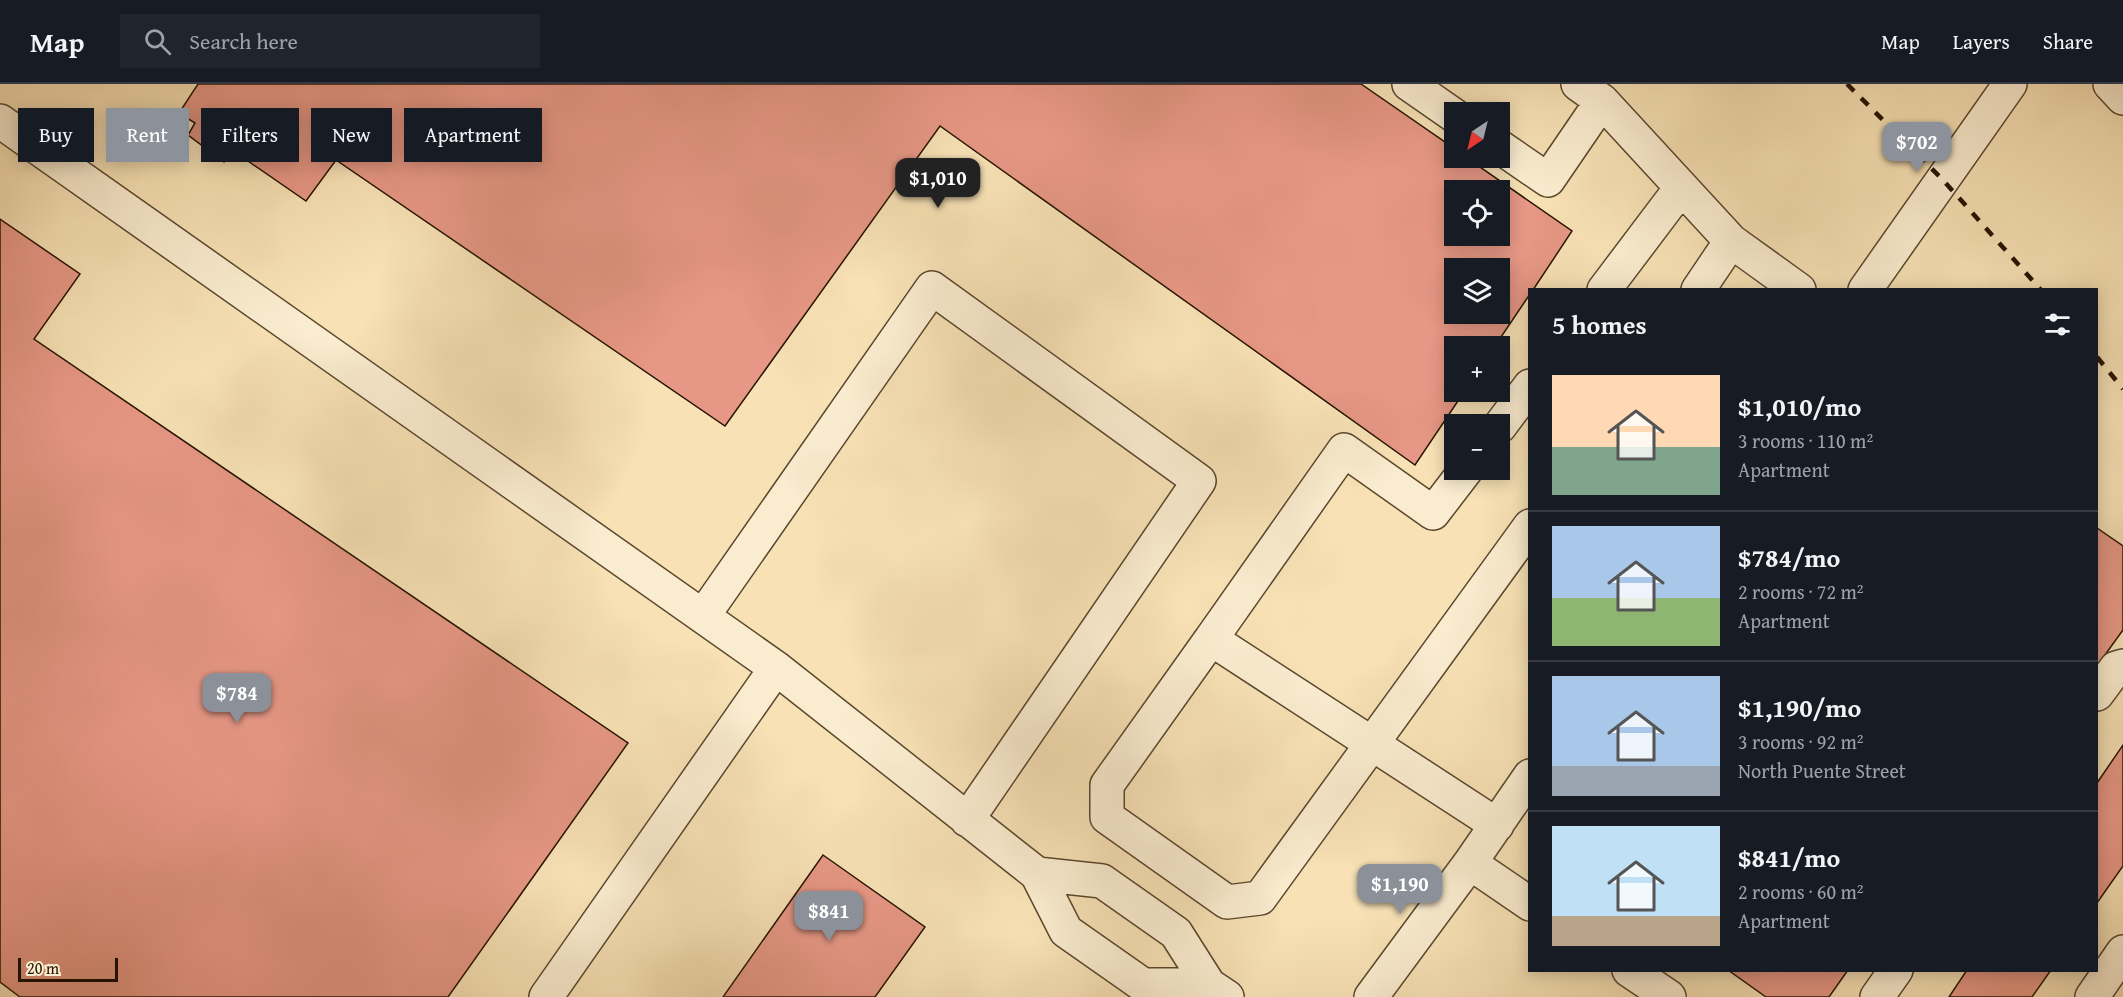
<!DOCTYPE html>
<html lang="en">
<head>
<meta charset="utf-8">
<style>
  body { margin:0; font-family:"Gentium Book Plus",serif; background:#20242c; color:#f1f3f6; height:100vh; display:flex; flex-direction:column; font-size:22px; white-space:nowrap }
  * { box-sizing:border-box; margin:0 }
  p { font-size:20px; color:#9ea1a6 }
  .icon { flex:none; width:33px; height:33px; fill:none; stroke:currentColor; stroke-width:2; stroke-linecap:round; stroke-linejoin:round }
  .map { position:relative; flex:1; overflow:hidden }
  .details { position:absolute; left:1528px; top:204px; width:570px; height:684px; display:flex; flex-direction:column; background:#171b24; border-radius:0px; box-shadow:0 3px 15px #0003 }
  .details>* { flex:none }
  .hud { position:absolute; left:18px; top:24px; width:570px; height:54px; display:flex; gap:12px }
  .needle { width:39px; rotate:215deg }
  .buttons { position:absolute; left:1444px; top:18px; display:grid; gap:12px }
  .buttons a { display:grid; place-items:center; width:66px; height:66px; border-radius:0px; background:#171b24; box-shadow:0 3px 15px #0003; font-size:30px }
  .scale { position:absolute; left:18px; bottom:15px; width:100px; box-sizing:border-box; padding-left:6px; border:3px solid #261400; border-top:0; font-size:16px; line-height:21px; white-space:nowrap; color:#261400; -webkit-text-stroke:4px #faeccf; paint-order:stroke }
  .price { position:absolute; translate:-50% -51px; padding:0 14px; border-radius:12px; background:#8c9099; color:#fff; font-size:20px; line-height:39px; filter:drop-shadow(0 2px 3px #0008) }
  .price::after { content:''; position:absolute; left:50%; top:36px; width:18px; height:14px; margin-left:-9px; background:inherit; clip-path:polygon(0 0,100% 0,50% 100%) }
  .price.on { background:#222; color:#fff }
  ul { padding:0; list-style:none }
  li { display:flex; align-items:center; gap:18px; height:150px; padding:0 24px }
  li+li { border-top:2px solid #363941 }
  li span { display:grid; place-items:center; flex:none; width:168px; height:120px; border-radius:0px; color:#555 }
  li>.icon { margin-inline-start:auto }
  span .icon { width:72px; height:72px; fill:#fffc; stroke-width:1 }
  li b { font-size:26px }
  h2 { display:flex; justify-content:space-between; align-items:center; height:72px; padding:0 24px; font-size:26px }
  .chip { padding:0 21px; border-radius:0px; background:#171b24; box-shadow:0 3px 15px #0003; font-size:21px; line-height:54px }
  .chip.on { background:#8c9099; color:#fff }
  header { display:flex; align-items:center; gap:36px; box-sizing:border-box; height:84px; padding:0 30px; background:#171b24; border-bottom:2px solid #363941 }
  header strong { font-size:28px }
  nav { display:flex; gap:33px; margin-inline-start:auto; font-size:21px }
  .search { width:420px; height:54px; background:#20242c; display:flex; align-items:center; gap:15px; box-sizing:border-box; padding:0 21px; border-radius:0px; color:#9ea1a6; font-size:22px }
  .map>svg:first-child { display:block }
  .building { fill:#e69785; stroke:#261400; stroke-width:1.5; fill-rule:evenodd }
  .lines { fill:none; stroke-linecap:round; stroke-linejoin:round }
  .minor-casing { stroke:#5a472d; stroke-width:36 }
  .minor { stroke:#faeccf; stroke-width:33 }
  .rail { stroke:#261400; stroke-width:4.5; stroke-dasharray:10 10; stroke-linecap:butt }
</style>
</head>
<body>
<header>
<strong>Map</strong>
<div class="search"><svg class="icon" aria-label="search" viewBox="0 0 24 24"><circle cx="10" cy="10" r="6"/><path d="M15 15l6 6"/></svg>Search here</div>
<nav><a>Map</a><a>Layers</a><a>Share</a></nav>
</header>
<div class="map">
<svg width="2123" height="913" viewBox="0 0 2123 913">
  <rect width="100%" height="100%" fill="#f7e1b5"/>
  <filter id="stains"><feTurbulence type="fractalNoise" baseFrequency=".00333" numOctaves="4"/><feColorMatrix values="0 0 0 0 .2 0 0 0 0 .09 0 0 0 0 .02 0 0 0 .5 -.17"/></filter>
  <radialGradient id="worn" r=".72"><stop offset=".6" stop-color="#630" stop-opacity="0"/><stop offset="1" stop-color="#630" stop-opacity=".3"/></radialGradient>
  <path class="building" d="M198,0H1361L1455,65V74H1467L1572,147L1533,206H1530V210L1495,262H1455V308H1464L1415,381L940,42L725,342L336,76L306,117L232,66L224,78L188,51L195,39L179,29ZM1455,106H1500V152H1455ZM1455,184H1500V230H1455Z
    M0,135L80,190L34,255L628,659L448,913H20L0,898Z
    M2097,444L2123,462V546L2097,582Z
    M2123,661V782L2097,819V699Z
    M823,771L925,843L875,913H723Z
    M1728,886H1848L1829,913H1766Z
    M1967,886H2051L2032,913H1949Z"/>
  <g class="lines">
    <g class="minor-casing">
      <path id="minor" d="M1409,0L1455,32
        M1578,0L1602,17L1731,157
        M2110,0L2123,14
        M0,37L776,584L1037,790L1066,847L1143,901H1209L1227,913
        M1500,63L1548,96L1602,17
        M1604,206L1681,104
        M1698,206L1731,157L1799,206
        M1865,206L2010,0
        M1500,342L1530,302
        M703,532L932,204L1199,397L967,736
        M1211,555L1344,366L1433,429L1466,386
        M2097,610L2116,584L2123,582
        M1497,741L1211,555L1107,701V733L1227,818L1260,814L1530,442
        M1470,779L1530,820
        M1037,790L1102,797L1176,849L1209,901
        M1629,886L1669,913
        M546,913L776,584
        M1371,913L1470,779L1530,692
        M1877,913L1896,886
        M2092,913L2123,868"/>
    </g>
    <use href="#minor" class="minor"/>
    <path class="rail" d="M1847,0L1943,96L2041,206
      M2097,273L2123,305"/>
  </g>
  <rect width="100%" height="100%" filter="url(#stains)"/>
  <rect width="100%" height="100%" fill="url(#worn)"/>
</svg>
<div class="buttons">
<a><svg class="needle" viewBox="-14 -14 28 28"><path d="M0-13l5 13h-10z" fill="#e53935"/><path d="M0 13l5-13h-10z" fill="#9ea1a6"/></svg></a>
<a><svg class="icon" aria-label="locate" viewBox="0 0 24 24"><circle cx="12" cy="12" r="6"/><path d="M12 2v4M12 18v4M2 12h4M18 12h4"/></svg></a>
<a><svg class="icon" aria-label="layers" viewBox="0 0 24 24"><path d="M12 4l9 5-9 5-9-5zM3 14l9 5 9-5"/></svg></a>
<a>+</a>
<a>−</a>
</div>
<div class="scale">20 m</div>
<b class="price" style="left:1917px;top:89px">$702</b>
<b class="price on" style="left:938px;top:125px">$1,010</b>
<b class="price" style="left:237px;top:640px">$784</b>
<b class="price" style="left:1400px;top:831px">$1,190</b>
<b class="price" style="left:829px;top:858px">$841</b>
<div class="hud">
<a class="chip">Buy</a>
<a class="chip on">Rent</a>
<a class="chip">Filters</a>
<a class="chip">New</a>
<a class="chip">Apartment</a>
</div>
<section class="details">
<h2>5 homes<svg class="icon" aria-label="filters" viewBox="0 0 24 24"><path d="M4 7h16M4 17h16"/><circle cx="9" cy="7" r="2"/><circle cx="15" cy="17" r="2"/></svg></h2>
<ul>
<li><span style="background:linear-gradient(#ffd9b3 60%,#7fa58c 0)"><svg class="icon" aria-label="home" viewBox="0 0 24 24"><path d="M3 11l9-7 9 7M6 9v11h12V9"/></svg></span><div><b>$1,010/mo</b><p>3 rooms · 110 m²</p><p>Apartment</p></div></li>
<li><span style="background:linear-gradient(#a9c7e8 60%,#8fb573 0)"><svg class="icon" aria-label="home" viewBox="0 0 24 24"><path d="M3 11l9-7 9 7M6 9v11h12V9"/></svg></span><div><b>$784/mo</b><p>2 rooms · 72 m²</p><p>Apartment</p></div></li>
<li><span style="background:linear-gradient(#a9c7e8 75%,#9aa5b1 0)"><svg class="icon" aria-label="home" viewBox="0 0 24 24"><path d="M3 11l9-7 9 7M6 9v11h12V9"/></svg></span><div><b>$1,190/mo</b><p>3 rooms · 92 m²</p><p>North Puente Street</p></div></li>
<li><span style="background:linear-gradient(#bfe0f5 75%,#b9a48a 0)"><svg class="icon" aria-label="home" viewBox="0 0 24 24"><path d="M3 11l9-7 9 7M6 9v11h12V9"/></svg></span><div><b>$841/mo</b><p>2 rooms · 60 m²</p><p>Apartment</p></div></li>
</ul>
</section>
</div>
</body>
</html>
